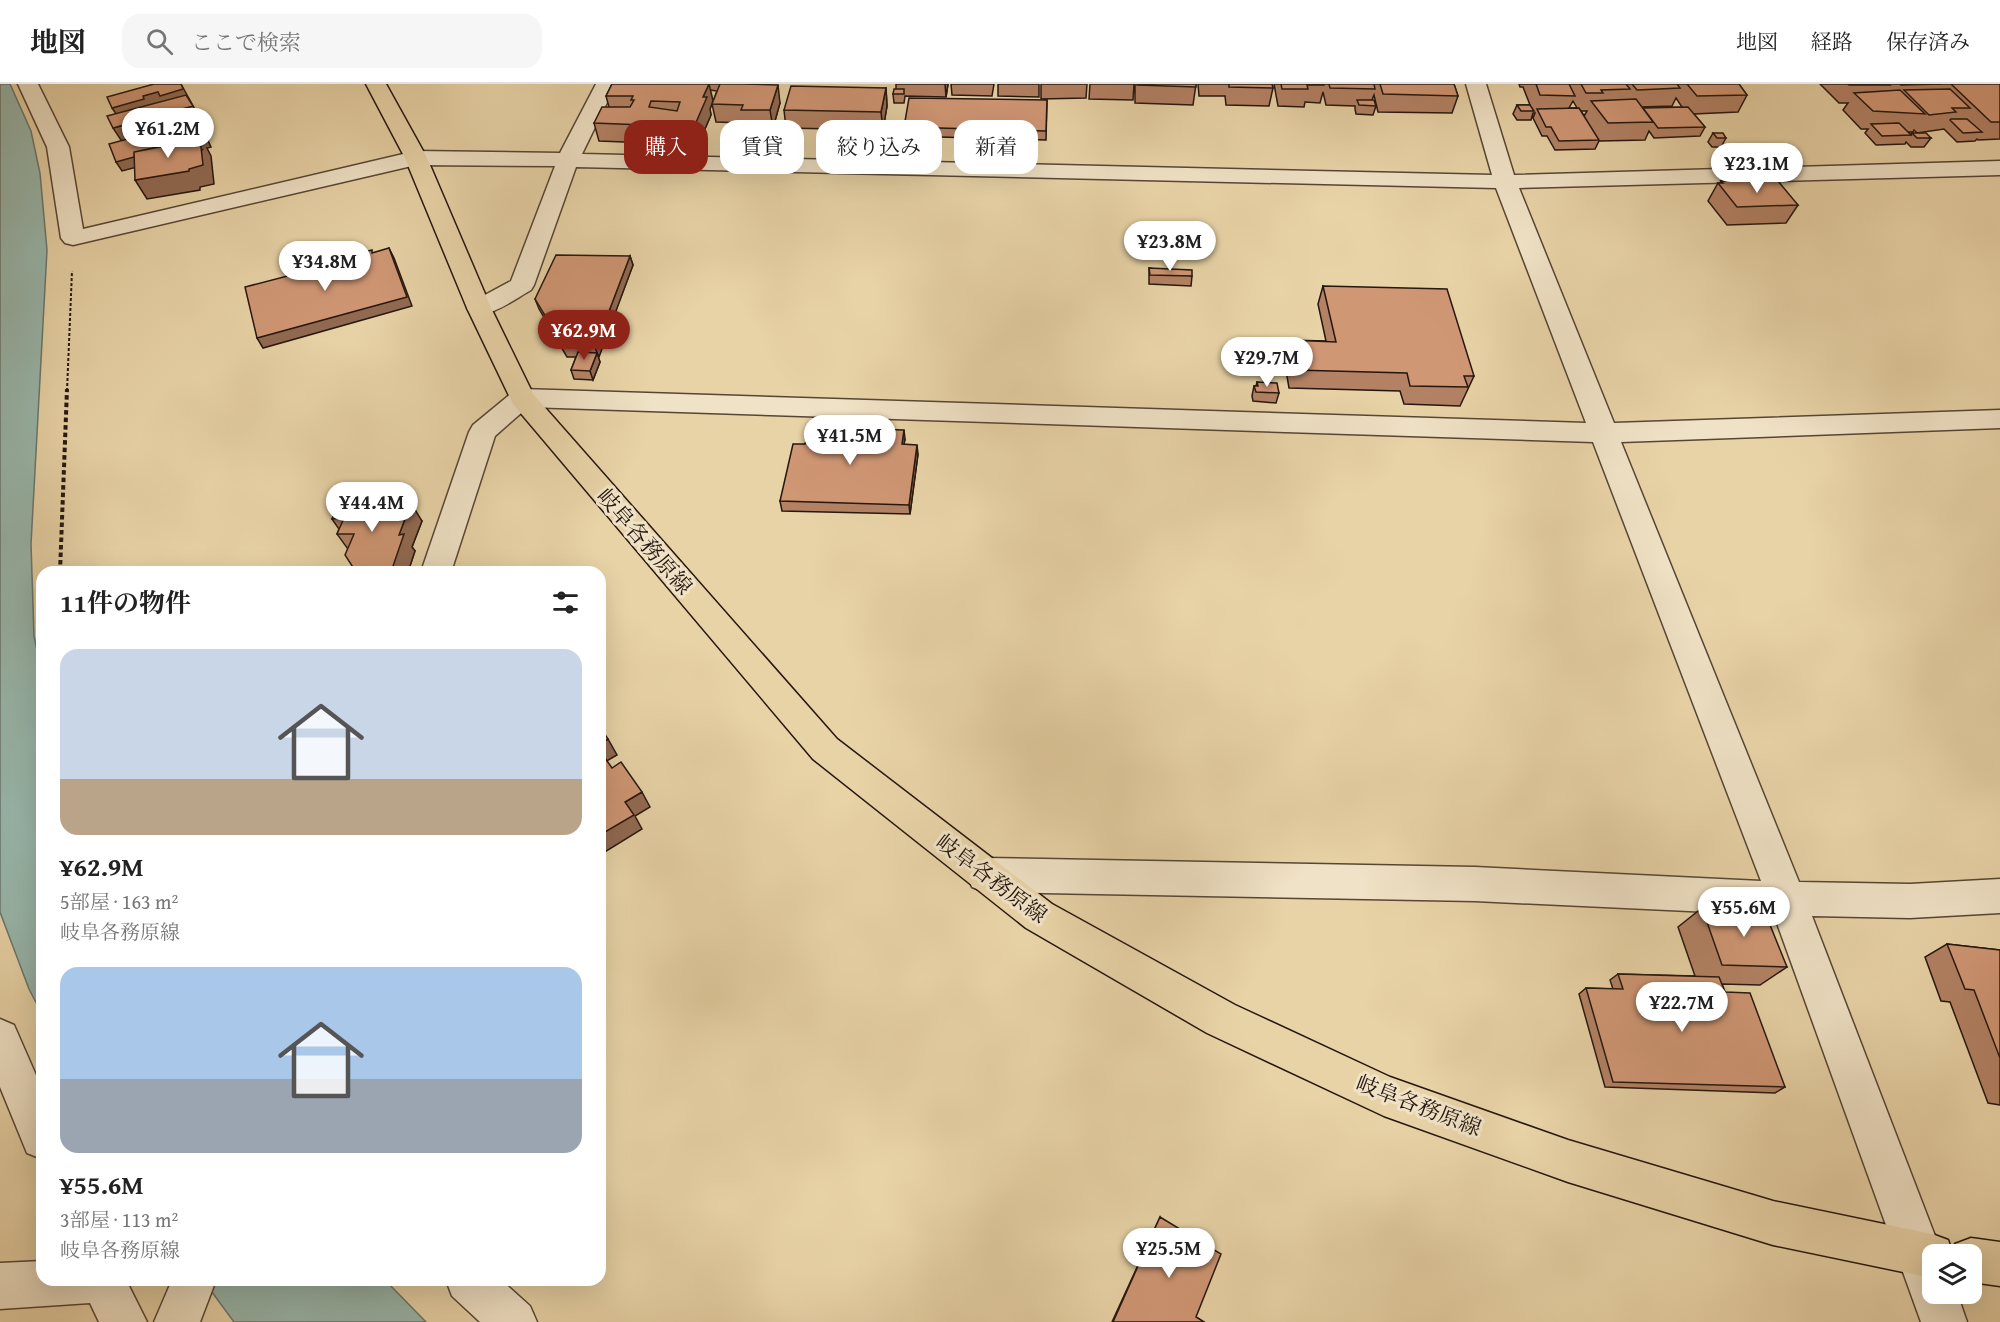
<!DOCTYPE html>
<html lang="ja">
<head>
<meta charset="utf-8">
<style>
  body { margin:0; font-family:"Gentium Book Plus","Noto Serif JP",serif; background:#f6f6f6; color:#222; height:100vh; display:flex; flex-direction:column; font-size:22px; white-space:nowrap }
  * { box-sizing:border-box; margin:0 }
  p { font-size:20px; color:#767676 }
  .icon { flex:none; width:33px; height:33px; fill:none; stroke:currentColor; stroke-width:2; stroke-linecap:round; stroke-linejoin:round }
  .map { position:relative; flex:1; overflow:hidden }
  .drawer { position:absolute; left:36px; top:482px; width:570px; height:720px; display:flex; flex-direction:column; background:#fff; border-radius:18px; box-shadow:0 6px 24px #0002 }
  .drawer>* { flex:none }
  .top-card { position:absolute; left:624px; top:36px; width:570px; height:54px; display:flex; gap:12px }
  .fabs { position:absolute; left:1922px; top:1160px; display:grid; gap:12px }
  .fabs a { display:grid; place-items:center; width:60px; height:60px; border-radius:12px; background:#fff; box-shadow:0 6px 24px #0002; font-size:30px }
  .price { position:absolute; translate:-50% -51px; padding:0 14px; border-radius:21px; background:#fff; color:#222; font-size:20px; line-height:39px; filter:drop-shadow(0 2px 3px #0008) }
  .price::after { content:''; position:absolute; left:50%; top:36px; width:18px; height:14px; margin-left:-9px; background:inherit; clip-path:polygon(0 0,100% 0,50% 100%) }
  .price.current { background:#8f2418; color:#fff }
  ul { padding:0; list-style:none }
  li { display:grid; align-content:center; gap:12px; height:318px; padding:0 24px }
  li span { display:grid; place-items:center; height:186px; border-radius:18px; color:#555 }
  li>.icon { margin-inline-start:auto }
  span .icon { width:108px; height:108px; fill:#fffc; stroke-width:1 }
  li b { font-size:26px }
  h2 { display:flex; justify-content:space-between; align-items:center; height:72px; padding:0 24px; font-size:26px }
  .tag { padding:0 21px; border-radius:18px; background:#fff; box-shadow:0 6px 24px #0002; font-size:21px; line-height:54px }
  .tag.current { background:#8f2418; color:#fff }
  header { display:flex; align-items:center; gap:36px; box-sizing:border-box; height:84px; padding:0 30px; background:#fff; border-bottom:2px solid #e0e0e0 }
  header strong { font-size:28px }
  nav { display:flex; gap:33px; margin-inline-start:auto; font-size:21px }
  .search { width:420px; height:54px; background:#f6f6f6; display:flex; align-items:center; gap:15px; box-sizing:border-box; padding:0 21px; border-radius:18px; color:#767676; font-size:22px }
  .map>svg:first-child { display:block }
  .water { fill:#98b7ac; stroke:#6a776d; stroke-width:1.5 }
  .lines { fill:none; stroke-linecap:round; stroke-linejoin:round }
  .minor-casing { stroke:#564635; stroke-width:3 }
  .major-casing { stroke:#25170f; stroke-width:3 }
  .path-far1 { stroke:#25170f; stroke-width:2; stroke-dasharray:3 2; stroke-linecap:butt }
  .path { stroke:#25170f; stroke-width:4; stroke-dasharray:4.5 3; stroke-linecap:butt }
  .minor { fill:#f0e2c6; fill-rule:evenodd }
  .major { fill:#e8d3a7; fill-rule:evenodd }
  .wall { fill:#b38265; stroke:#25170f; stroke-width:1.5; fill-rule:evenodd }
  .shaded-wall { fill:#926a52; stroke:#25170f; stroke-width:1.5 }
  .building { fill:#d09775; stroke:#25170f; stroke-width:1.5; fill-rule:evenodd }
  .labels { text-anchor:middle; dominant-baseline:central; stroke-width:6; stroke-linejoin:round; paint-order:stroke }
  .street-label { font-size:22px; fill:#25170f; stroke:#f0e2c6 }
</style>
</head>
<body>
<header>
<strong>地図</strong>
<div class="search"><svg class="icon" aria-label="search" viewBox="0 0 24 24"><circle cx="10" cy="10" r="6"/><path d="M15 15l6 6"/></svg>ここで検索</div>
<nav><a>地図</a><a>経路</a><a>保存済み</a></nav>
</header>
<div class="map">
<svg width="2000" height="1238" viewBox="0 0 2000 1238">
  <rect width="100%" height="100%" fill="#e8d3a7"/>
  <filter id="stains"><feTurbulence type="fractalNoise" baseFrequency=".00333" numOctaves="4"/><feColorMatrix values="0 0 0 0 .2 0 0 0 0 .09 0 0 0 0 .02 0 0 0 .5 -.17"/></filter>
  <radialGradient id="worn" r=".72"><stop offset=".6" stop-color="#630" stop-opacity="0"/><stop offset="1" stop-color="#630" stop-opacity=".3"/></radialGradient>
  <path class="water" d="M0,0H10L31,47L40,89L47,166L31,460L34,552L42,590V930L29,905L0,828Z
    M203,1196H385L426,1238H234Z"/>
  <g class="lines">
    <g class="minor-casing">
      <path id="minor" d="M18,0H38L69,63L83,145L416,67L560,69L596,0H616L582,70L1492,91L1466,0H1486L1514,91L2000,77V91L1519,104L1614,339L2000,326V344L1621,358L1799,798L1910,800L2000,795V829L1910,834L1812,832L1942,1170H1932V1209H1957L1967,1238H1921L1774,831L1475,817L985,808L972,803L967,791L972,779L985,774L1475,783L1761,797L1593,358L528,323L495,352L451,488H421L469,348L473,341L513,308L522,305L1586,339L1496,104L576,83L534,201L531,206C513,216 490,235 470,229L467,224L470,219L511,197L555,82L416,81L73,161L65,159L61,154L47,63Z
        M0,935L14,941L42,1005V1075L27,1069L0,1003Z
        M42,1177V1196H126L147,1238H99L90,1219L0,1225V1179Z
        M172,1196H216L200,1238H154Z
        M446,1196H501L530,1222L537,1238H480L452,1212Z"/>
    </g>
    <g class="major-casing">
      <path id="major" d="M366,0H386L427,74L491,224L533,310L837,655L1052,820L1235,921L1390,993L1568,1056L1773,1117L1932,1150L1948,1156L1952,1167L1955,1160L1971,1154L2000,1158V1202L1971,1198V1170H1932V1194L1773,1161L1568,1098L1384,1032L1207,949L1026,844L813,675L513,320L467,224L405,74Z"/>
    </g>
    <path class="path-far1" d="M67,307L72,187"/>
    <path class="path" d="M60,488L67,305"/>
    <use href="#minor" class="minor"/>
    <use href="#major" class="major"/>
  </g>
  <path class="wall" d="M612,0H742L780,19L773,44H744V39L716,38L712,20L717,7L710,6L713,17L710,25L711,31L698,61L599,57L594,39L609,23L606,12Z
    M896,0H948L946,13L905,12L904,19H894L893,10L896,5Z
    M951,0H994L992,12L952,11Z
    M998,0H1039V13L998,12Z
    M1041,0H1087L1086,14L1041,15Z
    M1090,0H1134L1133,16L1089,15Z
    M1135,0H1196L1193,21L1135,19Z
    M1198,0H1272L1273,4L1269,22L1226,21L1225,12H1199Z
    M1274,0H1454L1458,12L1452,29L1378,28L1374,11L1372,16L1376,22L1373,31L1356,30L1355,25V22L1326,21L1323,8L1320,19L1305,18L1304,23L1278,22Z
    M1519,0H1739L1747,11L1738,28L1694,30L1705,43L1700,52L1654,54L1649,47L1645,56L1600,57H1599L1595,65L1555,66L1547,52H1542L1533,34L1535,29H1533L1531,36H1517L1513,30L1517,21H1530L1523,3H1520ZM1676,14L1682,23L1643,24L1642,23L1672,22ZM1573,17L1577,24H1569ZM1581,27H1587L1584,32Z
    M1820,0H2000V55L1978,56L1977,55L1975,57L1957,58L1944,45L1917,49L1914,46L1913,48H1908L1911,51L1912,49L1931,54L1924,63H1911L1906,58L1905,60L1876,61L1865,49L1868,45H1861L1843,26L1848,19H1839Z
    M886,4L887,22L883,46L786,44L784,26Z
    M1047,16L1046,56L905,52L904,43Z
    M789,47L790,56L788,62H774L772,52Z
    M1713,49L1726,54L1721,63H1712L1708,58Z
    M1740,91L1772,97L1798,121L1786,139L1727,141L1708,117L1718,99H1720L1721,97H1737Z
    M630,172L633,181L598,273L600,278L593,296L574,295L571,286L576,273H567L539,225L535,215Z
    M1149,184L1192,192L1191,202L1149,200Z
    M1323,202L1474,292L1460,322L1404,320L1400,307L1289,304L1284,275L1288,256L1326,257L1318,220Z
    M1257,298L1279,309L1276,319L1253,317L1252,312L1254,302H1256Z
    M846,344L905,355L904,360L918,370L910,430L782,427L780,417L805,360Z
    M383,420L422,437L412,463L415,467L408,488H356L348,465L337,450L339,445L332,435Z
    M1702,824L1787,883L1760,901L1722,900L1725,908L1785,1003L1775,1009L1605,1003L1579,910L1586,904L1613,905L1610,896L1618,890L1695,892L1678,843Z
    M1947,860L2000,866V1021L1988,1019L1950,918L1941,917L1925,873Z
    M1160,1133L1196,1233L1204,1238H1112Z"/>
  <path class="shaded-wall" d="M181,0L203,40L201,41L211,63L207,64L211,72L214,100L200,103V106L147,115L135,96L189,85L202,66L122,87L116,78L125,62L113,44L124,41L112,24L143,12Z
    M709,0L713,17L710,25L711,31L698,61L694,43L703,13Z
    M945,0H948L946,13Z
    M778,1L780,19L773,44L770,26Z
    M886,4L887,22L883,46L881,28Z
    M789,47L790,56L788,62L787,53Z
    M389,164L394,174L412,222L263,264L257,254Z
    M630,172L633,181L599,273L595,264Z
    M597,269L600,278L593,296L590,287Z
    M844,335L846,344H842Z
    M904,346L905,355L902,370V360Z
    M917,361L918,370L910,430L909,421Z
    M411,419L422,437L412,463L415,467L408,488H391L399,451Z
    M608,655L617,671L605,678L600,669V660Z
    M642,708L650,723L635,732L642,745L600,771V751L625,718Z"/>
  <path class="building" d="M154,0H181L183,5L160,12L158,8L143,12L144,15L112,24L107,13Z
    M612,0H709L703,13H707L694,43L594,39L602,23H630L634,16H631L633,12H606ZM651,17L680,18L677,27L649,23Z
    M720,0H742L778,1L770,26H741L743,21L712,20Z
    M1137,0H1196V3L1137,1Z
    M1229,0H1272L1273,4L1229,3Z
    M1281,0H1324V1H1307L1308,5H1282Z
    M1329,0H1374L1375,5L1330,4Z
    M1380,0H1454L1458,12L1383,10Z
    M1536,0H1569L1575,12L1540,11Z
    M1581,0H1626L1630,5L1601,6L1603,9H1586Z
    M1632,0H1677L1680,4L1637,6Z
    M1687,0H1739L1747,11L1697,12Z
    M1848,0H1889L1890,1H1849Z
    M1900,0H1942L1901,1Z
    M1951,0H2000V38H1991Z
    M791,2L886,4L881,28L784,26Z
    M894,5H904V10H893Z
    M1950,5L1970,24H1952L1956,28L1929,31L1904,6Z
    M1900,6L1925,30L1873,27L1854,9Z
    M186,11L193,22L113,44L107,32Z
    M909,14L1047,16L1046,47L904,43Z
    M1636,15L1653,38L1608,39L1591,17Z
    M1357,16H1374L1376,22L1359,21Z
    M1517,21H1530L1534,27H1521Z
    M1688,23L1705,43L1658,44L1643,24Z
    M1579,24L1599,56L1559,57L1551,43H1546L1537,25Z
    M1951,35H1967L1982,48L1963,49L1950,36Z
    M198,36L206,54L134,68V73L116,78L109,60Z
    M1899,39L1911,51L1882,52L1871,40Z
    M774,46L789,47L787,53L772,52Z
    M1713,49H1723L1726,54H1717Z
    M1912,49H1926L1931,54H1917Z
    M200,54L203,81L189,85V87L135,96L134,68Z
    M1766,90L1772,97H1745L1740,91Z
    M1721,97H1778L1798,121L1737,123L1718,99H1723Z
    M389,164L407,213L257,254L245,203L322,183L321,179L372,166V169Z
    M556,171L630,172L595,264L564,263L535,215Z
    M1149,184L1192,186V192L1150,191Z
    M1323,202L1447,205L1474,292H1464L1468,303L1410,302L1407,289L1294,286L1288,256L1336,258Z
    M578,268L597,269L590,287L571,286Z
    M1257,298L1277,299L1279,309L1256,308L1254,302H1258Z
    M813,334L844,335L842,344L904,346L902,360L917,361L909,421L780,417L793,360H805Z
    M380,416L379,420L411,419L399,451L404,450L391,488H356L345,471L354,450H337L344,434L332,435L339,417Z
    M600,643L608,655L600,660Z
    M600,667L612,684L621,678L642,708L625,718L634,731L600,751Z
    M1702,824L1764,826L1787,883L1722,881Z
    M1947,860L2000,866V974L1974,906L1965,905Z
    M1618,890L1719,893L1725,908L1750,909L1785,1003L1613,998L1586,904L1623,905Z
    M1160,1133L1221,1170L1196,1233L1204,1238H1113Z"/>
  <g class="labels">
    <g class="street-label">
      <text transform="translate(645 457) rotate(49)">岐阜各務原線</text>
      <text transform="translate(992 794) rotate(37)">岐阜各務原線</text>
      <text transform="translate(1419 1021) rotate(21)">岐阜各務原線</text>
    </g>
  </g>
  <rect width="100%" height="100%" filter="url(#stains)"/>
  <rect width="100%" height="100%" fill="url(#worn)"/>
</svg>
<div class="fabs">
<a><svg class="icon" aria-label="layers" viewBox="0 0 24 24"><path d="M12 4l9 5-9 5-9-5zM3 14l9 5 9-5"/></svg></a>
</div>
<b class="price" style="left:168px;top:75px">¥61.2M</b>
<b class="price" style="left:1757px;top:110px">¥23.1M</b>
<b class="price" style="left:1170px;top:188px">¥23.8M</b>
<b class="price" style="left:325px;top:208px">¥34.8M</b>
<b class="price current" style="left:584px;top:277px">¥62.9M</b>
<b class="price" style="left:1267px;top:304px">¥29.7M</b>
<b class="price" style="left:850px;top:382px">¥41.5M</b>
<b class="price" style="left:372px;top:449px">¥44.4M</b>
<b class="price" style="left:1744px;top:854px">¥55.6M</b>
<b class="price" style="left:1682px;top:949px">¥22.7M</b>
<b class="price" style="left:1169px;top:1195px">¥25.5M</b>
<div class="top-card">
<a class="tag current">購入</a>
<a class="tag">賃貸</a>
<a class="tag">絞り込み</a>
<a class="tag">新着</a>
</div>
<section class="drawer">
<h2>11件の物件<svg class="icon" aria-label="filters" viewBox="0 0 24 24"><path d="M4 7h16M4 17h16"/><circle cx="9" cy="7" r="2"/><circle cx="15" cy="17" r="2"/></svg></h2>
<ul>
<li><span style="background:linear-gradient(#c9d6e8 70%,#b9a48a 0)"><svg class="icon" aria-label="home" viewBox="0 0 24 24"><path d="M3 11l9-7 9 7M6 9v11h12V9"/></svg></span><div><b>¥62.9M</b><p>5部屋 · 163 m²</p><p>岐阜各務原線</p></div></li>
<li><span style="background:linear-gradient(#a9c7e8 60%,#9aa5b1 0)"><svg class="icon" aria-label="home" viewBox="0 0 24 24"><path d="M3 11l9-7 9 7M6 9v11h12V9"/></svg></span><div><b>¥55.6M</b><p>3部屋 · 113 m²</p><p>岐阜各務原線</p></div></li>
</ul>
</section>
</div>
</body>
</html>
